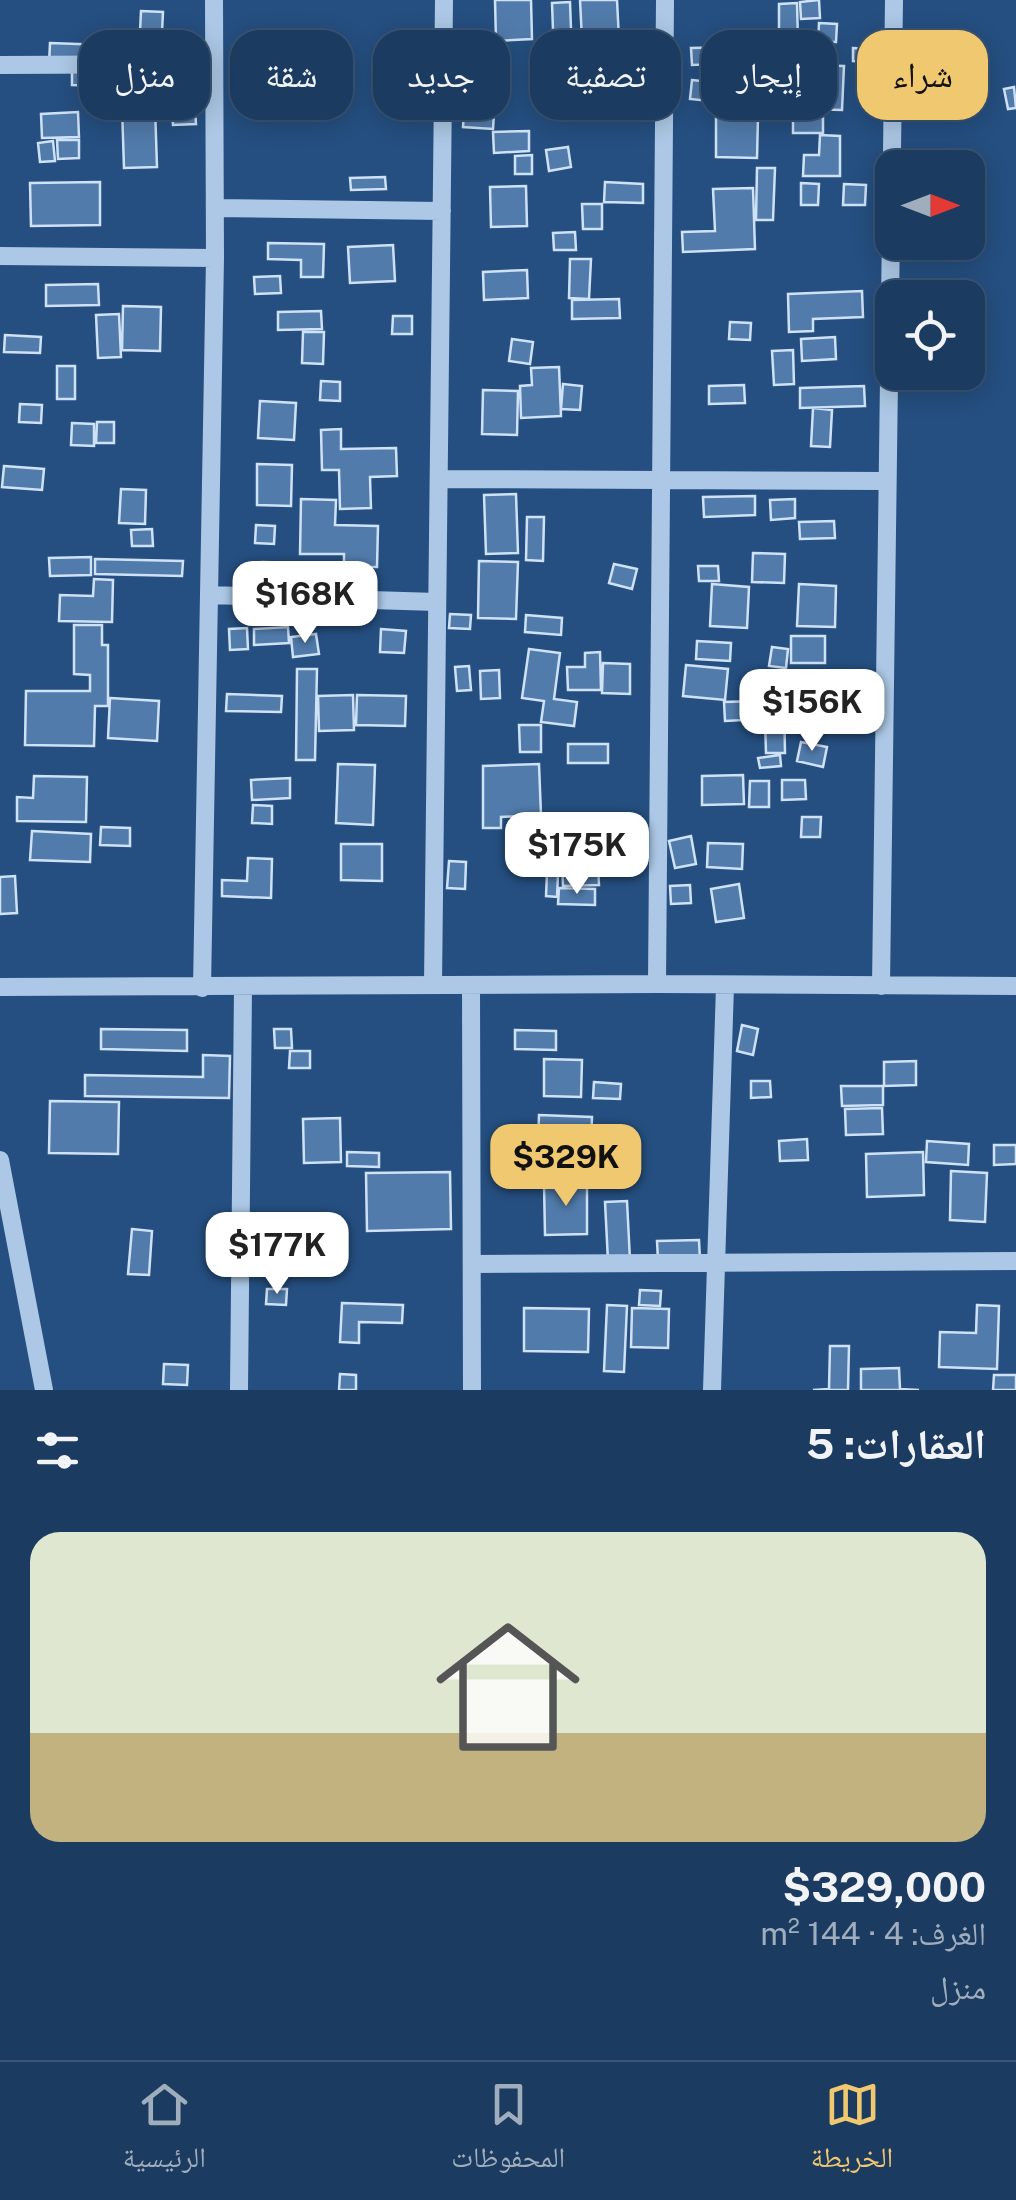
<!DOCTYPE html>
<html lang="ar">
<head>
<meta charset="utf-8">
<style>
  body { margin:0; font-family:"Public Sans","Noto Naskh Arabic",sans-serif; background:#294669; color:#f1f3f6; direction:rtl; height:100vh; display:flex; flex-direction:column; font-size:38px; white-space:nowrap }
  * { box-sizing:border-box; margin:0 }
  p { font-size:32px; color:#a0adbd }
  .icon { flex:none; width:55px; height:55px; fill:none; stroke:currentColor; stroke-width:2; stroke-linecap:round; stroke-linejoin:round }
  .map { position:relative; height:1390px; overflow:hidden; direction:ltr }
  .sheet { display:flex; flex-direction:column; background:#1c3b60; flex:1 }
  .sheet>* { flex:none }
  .hud { position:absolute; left:30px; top:30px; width:958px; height:90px; direction:rtl; display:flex; gap:20px }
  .needle { width:65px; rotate:90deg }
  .fabs { position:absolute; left:875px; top:150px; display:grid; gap:20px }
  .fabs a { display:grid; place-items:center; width:110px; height:110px; border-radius:20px; background:#1c3b60; box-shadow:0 5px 25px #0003,0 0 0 2px #3a5575; font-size:50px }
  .price { position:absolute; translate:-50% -85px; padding:0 22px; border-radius:20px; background:#fff; color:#222; font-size:32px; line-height:65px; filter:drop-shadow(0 2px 5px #0008) }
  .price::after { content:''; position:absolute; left:50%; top:60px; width:30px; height:22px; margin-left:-15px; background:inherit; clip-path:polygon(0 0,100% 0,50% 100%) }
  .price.current { background:#f0c870; color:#111 }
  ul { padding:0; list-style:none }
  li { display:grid; align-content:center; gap:20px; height:530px; padding:0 30px }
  li span { display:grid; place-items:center; height:310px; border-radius:30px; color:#555 }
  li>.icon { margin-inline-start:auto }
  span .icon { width:180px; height:180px; fill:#fffc; stroke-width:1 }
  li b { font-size:42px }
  h2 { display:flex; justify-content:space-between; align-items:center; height:120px; padding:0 30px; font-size:42px }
  .chip { padding:0 35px; border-radius:30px; background:#1c3b60; box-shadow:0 5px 25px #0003,0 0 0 2px #3a5575; font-size:35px; line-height:90px }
  .chip.current { background:#f0c870; color:#111 }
  .tab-bar { display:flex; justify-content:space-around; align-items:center; height:140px; border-top:2px solid #3a5575; background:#1c3b60; font-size:28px; color:#a0adbd }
  .tab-bar a { display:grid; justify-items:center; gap:5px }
  .tab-bar .current { color:#f0c870 }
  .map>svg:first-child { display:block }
  .building { fill:#517bab; stroke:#cfe1f5; stroke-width:2.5 }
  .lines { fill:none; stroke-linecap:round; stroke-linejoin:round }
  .minor { stroke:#acc8e6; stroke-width:18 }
</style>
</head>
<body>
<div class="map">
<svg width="1016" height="1390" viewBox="0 0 1016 1390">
  <rect width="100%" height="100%" fill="#254f80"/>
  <path class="building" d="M495,0H531L532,39L496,41Z
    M580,0H617L619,39L582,40Z
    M819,0L820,18L801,19L800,2Z
    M570,2L571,29L553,30L552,3Z
    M797,3L798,41H779V4Z
    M141,11L163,12L162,33L140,32Z
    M819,23L837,24L836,42H818Z
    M50,43L105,45L104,86L72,85V66L49,65Z
    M776,46L777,66H751L752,108H718L717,64L692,65L691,48Z
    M853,48L884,50V63L853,61Z
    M805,65L844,66L842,110L804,109Z
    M792,75L793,104L756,106L755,76Z
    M692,80L711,82L709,101L690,99Z
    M1014,87L1016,108L1008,109L1004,89Z
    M155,106L157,167L124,168L122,108Z
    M195,107L196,124L173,125L172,108Z
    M464,111L494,113L493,129L463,127Z
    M78,112L79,137L42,138L41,114Z
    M716,116L758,117L757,158L716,157Z
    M793,117H823V133H793Z
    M529,131V151L494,153L493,132Z
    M820,135L840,136V176H803L804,155H819Z
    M57,140H79V158L58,159Z
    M53,141L55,161L40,162L38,143Z
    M568,147L571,167L549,171L546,150Z
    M532,155V174H515V156Z
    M757,168H775L773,220H756Z
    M385,177L386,189L351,190L350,178Z
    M100,182V225L31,226L30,183Z
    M605,182L643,184V203L604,202Z
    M801,183L819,184L818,205H801Z
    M844,184L866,185L865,205H843Z
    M526,186L527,226L491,227L490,187Z
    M753,188L755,249L683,252L682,232L715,231L713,189Z
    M582,204H602V229H583Z
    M575,232L576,250H554L553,233Z
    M268,243L324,244L323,277H301V260L268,259Z
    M393,245L395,281L350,283L348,247Z
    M570,259H591L589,299L569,298Z
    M527,270L528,298L484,300L483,272Z
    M280,276L281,293L255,294L254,277Z
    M98,284L99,305L46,306V285Z
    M862,291L863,317L813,319V331L789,332L788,294Z
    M619,299L620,318L572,319V300Z
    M123,306L161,307L160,351L122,350Z
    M321,311L322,329L278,330V312Z
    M119,314L121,357L98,358L96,315Z
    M393,316H412V334H392Z
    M730,322L751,323L750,340L729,339Z
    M303,332H324L323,364L302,363Z
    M5,335L41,337L40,353L4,352Z
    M835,337L836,359L802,361L801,339Z
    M512,339L533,342L530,364L509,361Z
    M793,350L794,384L774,385L772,351Z
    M57,366H75V399H57Z
    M559,367L561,416L521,418L520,386L532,385L531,368Z
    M321,381L340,382V401L320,400Z
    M563,384L582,386L580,410L561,409Z
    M744,385L745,403L709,404V386Z
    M864,386L865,406L800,408V388Z
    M483,390L518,391L517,435L482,434Z
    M260,401L296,403L294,440L258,438Z
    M20,404L42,405L41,423L19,422Z
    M813,408L832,410L830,447L811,446Z
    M97,422H114V443H96Z
    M72,423L94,424V446L71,445Z
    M341,429V449L396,448L397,476L370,477L371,508L340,509L339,470H322L321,430Z
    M257,464L292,465L291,506L257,505Z
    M4,466L44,469L42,490L2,487Z
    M121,489L146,490L145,524L119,523Z
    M516,494L518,553L486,554L484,495Z
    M755,496V515L704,517L703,497Z
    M301,499L336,500L335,525L378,526L377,567H344V554H300Z
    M795,499V518L771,520L770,500Z
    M527,517H544L543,561L526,560Z
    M834,521L835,538L800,539L799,522Z
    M256,525L275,526L274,544L255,543Z
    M152,529L153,546H132L131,530Z
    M753,553L785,554L784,583L752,582Z
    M91,557V575L50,576L49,558Z
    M95,559L183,561L182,576L95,574Z
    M479,561L518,562L516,619L478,618Z
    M262,562L296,563V585L261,584Z
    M614,564L637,569L632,589L609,583Z
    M698,566H718L719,581H699Z
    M94,579L113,580L112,622L59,621L60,595L93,596Z
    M712,584L749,587L747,628L710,626Z
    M799,584L836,586L835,627L797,626Z
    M450,614L471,615L470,629L449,628Z
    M526,615L562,618L561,635L525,632Z
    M74,625H102V645H108V706H95L94,746L25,745L26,691H90V675L74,674Z
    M288,627L289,643L254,645V629Z
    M247,628L248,649L230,650L229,629Z
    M381,629L406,631L404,653L380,652Z
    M316,634L319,654L293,657L291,637Z
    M791,636H825V663H791Z
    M697,641L731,643L730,661L696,659Z
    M772,647L788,649L786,668L769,666Z
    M529,649L560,653L554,699L577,702L574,726L541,722L544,701L522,698Z
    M600,652L601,690H568L567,667H585V653Z
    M603,663L630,664V694L602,693Z
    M686,665L728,669L725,700L683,696Z
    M469,666L471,690L457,691L455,667Z
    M297,669H317L315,760H296Z
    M499,670L500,698L481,699L480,671Z
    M752,684L779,686L778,697L752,696Z
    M227,694L282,696L281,712L226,711Z
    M353,695L354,730L319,731L318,696Z
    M357,695L406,696L405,726L356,725Z
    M110,698L159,701L157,741L108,738Z
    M784,700L785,753H766L765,719L725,721L724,702Z
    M803,701L806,720L788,722L785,703Z
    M858,701L860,722L832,724L831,703Z
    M519,725H541V752H520Z
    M801,742L827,747L823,767L797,761Z
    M568,744H608V763H568Z
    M780,755L781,766L760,768L758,758Z
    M338,764L375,765L373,825L336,823Z
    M539,764L541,815L501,817V828H483V766Z
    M743,775L744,804L702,805V776Z
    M34,776L87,777L86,822L17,821V797L33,798Z
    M290,778V798L252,800L251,780Z
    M782,780H805L806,799L782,800Z
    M750,781H769V807H749Z
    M253,805L272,806V824L252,823Z
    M802,817H821L820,837H801Z
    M101,827L130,828V846L100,845Z
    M32,831L91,834L90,862L30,860Z
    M691,836L696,864L675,868L669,841Z
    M521,840L560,841L559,870L520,869Z
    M597,842L599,885L563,886L561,843Z
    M708,843L743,844L742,869L707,867Z
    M341,844H382V881L341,880Z
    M248,858L272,859L271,898L222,896V880L247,881Z
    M449,861L466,862L465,889L447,888Z
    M547,873L558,874L557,897L546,896Z
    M15,876L17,913L0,914V877Z
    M739,884L744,918L716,922L711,889Z
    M690,885L691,903L671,904L670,886Z
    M559,888L595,889V905L558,904Z
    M742,1025L758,1029L753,1055L737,1051Z
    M101,1029L187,1030V1051L101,1049Z
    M274,1029H291L292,1048H275Z
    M515,1030L556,1031V1050L515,1049Z
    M290,1051H310V1068H289Z
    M203,1055L230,1056L229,1098L85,1096V1075L203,1077Z
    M544,1059L582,1060L581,1097L544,1096Z
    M916,1061V1085L884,1086V1062Z
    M751,1081H770L771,1097L751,1098Z
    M594,1082L621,1084L620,1099L593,1098Z
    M841,1086H883V1105L842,1106Z
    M50,1101L119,1102L118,1154L49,1153Z
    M882,1108L883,1134L846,1135L845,1109Z
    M539,1115L592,1117L590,1168L550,1167L551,1147L538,1146Z
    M340,1118L341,1162L304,1163L303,1119Z
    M807,1139L808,1160L780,1161L779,1141Z
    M927,1141L969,1144L968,1165L926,1162Z
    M994,1145H1016V1164L994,1165Z
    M347,1152L379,1153V1167L347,1166Z
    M923,1152L924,1195L867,1197L866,1154Z
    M951,1171L987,1173L985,1222L950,1220Z
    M450,1172L451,1229L367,1231L366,1173Z
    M544,1184H587V1234L545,1235Z
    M627,1201L630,1260L608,1261L605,1202Z
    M132,1229L152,1231L149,1275L128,1274Z
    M699,1240L700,1260H658L657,1241Z
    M267,1289H287L286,1305L266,1304Z
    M640,1290L661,1291L660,1306L639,1305Z
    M342,1303L403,1305L402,1323L359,1322V1343L340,1342Z
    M607,1305L627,1306L624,1372L604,1371Z
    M977,1305L999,1306L997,1369L939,1367L940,1332L976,1333Z
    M524,1308L589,1309L588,1352L524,1351Z
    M632,1308L669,1309L668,1348L631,1347Z
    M830,1346H849L848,1390H813L829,1389Z
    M164,1364L188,1365L187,1385L163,1384Z
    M899,1368L900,1389L919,1390H861V1369Z
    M340,1374L356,1375V1390H339Z
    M994,1375H1016V1390H993Z"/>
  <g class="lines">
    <path class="minor" d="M0,65L214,64
      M215,208L442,211
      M0,256L215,258
      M439,479L886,481
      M209,595L437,602
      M657,984L665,0
      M433,985L444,0
      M471,985L472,1390
      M881,986L894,0
      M0,987L657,984L1016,986
      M202,988L215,258L214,0
      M0,1160L44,1390
      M473,1264L1016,1261
      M239,1390L243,988
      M712,1390L725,986"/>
  </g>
</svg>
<div class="fabs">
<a><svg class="needle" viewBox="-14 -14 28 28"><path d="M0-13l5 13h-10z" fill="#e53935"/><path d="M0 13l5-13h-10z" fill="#a0adbd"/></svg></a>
<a><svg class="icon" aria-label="locate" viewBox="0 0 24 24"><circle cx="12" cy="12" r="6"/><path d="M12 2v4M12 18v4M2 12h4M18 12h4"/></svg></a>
</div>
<b class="price" style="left:305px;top:646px">$168K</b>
<b class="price" style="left:812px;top:754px">$156K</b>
<b class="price" style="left:577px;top:897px">$175K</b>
<b class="price current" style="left:566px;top:1209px">$329K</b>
<b class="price" style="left:277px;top:1297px">$177K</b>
<div class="hud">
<a class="chip current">شراء</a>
<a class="chip">إيجار</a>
<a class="chip">تصفية</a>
<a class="chip">جديد</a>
<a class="chip">شقة</a>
<a class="chip">منزل</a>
</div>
</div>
<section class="sheet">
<h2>العقارات: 5<svg class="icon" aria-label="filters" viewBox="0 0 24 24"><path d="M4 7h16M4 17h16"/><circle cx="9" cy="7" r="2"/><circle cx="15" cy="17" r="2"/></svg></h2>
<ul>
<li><span style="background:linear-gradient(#dfe7d0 65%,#c2b280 0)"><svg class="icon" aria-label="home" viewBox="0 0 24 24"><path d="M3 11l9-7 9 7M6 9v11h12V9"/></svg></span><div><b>$329,000</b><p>الغرف: 4 · 144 m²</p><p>منزل</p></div></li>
</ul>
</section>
<nav class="tab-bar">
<a class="current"><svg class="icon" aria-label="map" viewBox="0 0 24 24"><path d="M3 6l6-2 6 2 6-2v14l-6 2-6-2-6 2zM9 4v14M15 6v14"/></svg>الخريطة</a>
<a><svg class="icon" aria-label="saved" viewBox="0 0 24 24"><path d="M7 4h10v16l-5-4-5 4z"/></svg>المحفوظات</a>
<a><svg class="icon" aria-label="home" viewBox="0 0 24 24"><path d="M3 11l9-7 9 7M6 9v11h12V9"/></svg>الرئيسية</a>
</nav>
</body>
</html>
